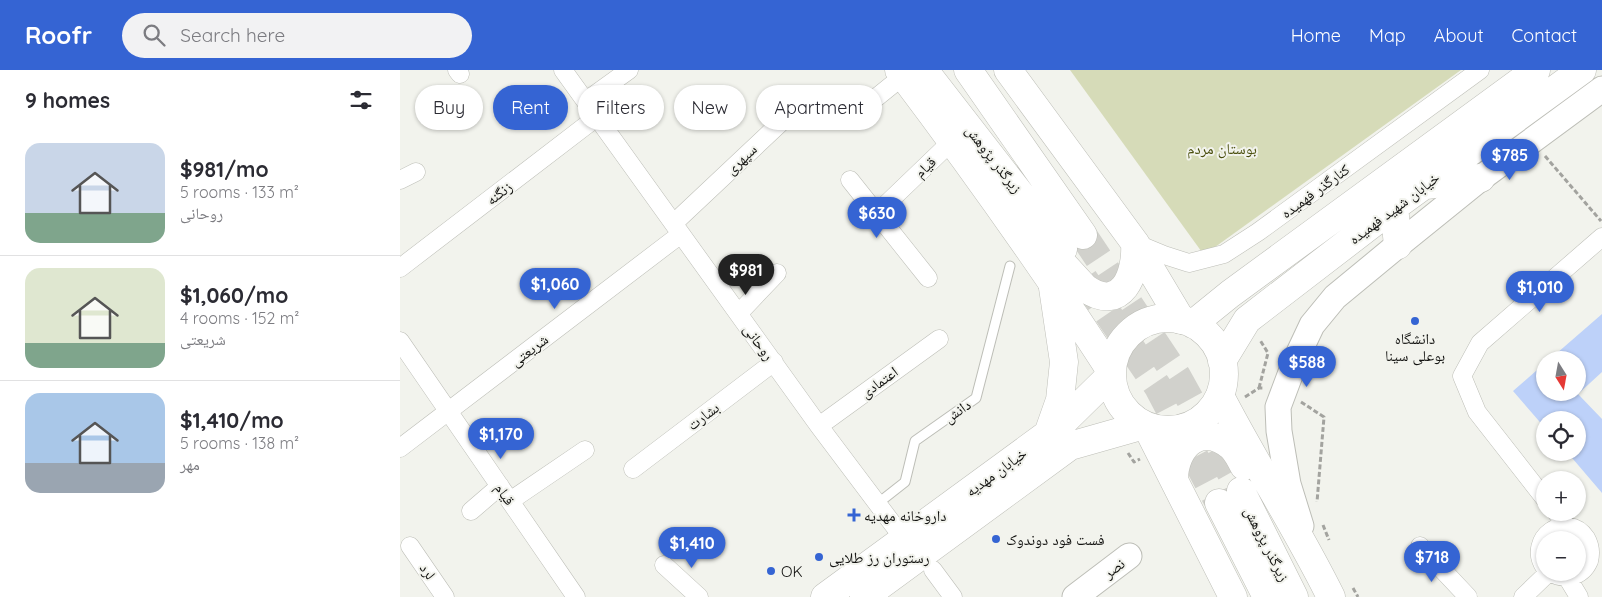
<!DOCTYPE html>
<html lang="en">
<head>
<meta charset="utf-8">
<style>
  body { margin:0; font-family:Quicksand,"Noto Naskh Arabic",sans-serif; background:#f2f2f3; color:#2b2b33; height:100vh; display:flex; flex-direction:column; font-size:19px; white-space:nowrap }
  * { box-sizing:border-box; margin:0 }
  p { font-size:16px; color:#7c7c81 }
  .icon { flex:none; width:28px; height:28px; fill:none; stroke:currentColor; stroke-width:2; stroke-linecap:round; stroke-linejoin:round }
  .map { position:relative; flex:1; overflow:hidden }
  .sheet { display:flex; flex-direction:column; background:#fff; width:400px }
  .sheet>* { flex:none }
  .hud { position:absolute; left:15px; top:15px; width:475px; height:45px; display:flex; gap:10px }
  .needle { width:32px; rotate:169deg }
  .controls { position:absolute; left:1136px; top:281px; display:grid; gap:10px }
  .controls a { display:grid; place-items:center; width:50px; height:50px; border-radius:50%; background:#fff; box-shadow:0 1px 4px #0004; font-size:25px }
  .price { position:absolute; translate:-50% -42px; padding:0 11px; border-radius:18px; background:#3564d3; color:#fff; font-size:16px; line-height:32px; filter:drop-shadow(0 1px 2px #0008) }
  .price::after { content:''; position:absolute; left:50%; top:30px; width:15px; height:11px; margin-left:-8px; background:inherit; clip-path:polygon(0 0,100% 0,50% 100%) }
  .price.selected { background:#222; color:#fff }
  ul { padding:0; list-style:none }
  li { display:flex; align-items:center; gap:15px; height:125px; padding:0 25px }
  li+li { border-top:1px solid #e1e1e2 }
  li span { display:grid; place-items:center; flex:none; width:140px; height:100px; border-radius:15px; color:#555 }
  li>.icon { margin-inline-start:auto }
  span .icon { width:60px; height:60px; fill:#fffc; stroke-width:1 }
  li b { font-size:21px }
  h2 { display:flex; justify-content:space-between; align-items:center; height:60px; padding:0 25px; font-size:21px }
  .pill { padding:0 18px; border-radius:22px; background:#fff; box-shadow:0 1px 4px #0004; font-size:18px; line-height:45px }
  .pill.selected { background:#3564d3; color:#fff }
  header { display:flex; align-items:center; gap:30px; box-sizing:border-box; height:70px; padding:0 25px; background:#3564d3; color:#fff }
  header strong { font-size:24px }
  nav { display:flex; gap:28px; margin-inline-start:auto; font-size:18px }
  .search { width:350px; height:45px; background:#f2f2f3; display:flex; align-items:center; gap:12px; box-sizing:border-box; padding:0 18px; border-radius:28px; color:#7c7c81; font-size:19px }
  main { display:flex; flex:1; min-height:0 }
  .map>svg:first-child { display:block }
  .green { fill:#d6dbb8 }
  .building { fill:#bdd1f9 }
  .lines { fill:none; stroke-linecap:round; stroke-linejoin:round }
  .highway-tunnel { stroke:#d1d1cc; stroke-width:28; stroke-dasharray:28 14; stroke-linecap:butt }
  .lane-casing { stroke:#bdbeb7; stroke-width:11 }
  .street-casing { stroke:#bdbeb7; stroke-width:19 }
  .secondary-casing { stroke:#bdbeb7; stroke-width:27 }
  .primary-casing { stroke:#bdbeb7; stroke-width:29 }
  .highway-casing { stroke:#bdbeb7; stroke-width:29 }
  .path { stroke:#a3a39f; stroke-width:3; stroke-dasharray:5 2.5; stroke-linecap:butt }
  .lane { stroke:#fff; stroke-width:9 }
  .street { stroke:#fff; stroke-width:18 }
  .secondary { stroke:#fff; stroke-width:25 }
  .primary { stroke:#fff; stroke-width:28 }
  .highway { stroke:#fff; stroke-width:28 }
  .poi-dot { fill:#3564d3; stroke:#f2f3ed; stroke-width:2 }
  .labels { text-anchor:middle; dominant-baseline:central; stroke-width:4; stroke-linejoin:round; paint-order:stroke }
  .park-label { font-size:15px; fill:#484d0b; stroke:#f2f3ed }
  .street-label { font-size:15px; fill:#131311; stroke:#f2f3ed }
  .poi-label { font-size:15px; fill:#131311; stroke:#f2f3ed; text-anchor:start }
</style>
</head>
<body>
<header>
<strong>Roofr</strong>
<div class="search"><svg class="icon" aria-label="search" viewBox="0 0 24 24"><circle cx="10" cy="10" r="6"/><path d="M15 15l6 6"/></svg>Search here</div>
<nav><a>Home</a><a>Map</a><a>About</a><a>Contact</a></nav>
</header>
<main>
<section class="sheet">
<h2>9 homes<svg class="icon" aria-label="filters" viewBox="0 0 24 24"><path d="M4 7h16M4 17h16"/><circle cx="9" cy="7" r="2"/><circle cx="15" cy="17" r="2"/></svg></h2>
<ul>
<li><span style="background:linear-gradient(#c9d6e8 70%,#7fa58c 0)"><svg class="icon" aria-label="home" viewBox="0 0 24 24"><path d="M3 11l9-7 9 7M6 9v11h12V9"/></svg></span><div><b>$981/mo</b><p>5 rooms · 133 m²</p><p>روحانی</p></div></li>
<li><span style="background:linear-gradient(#dfe7d0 75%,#7fa58c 0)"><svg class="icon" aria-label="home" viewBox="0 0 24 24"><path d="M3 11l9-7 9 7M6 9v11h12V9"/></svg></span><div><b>$1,060/mo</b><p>4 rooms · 152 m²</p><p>شریعتی</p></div></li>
<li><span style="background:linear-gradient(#a9c7e8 70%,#9aa5b1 0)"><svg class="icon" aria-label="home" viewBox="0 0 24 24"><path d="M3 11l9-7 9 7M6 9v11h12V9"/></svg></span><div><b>$1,410/mo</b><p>5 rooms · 138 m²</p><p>مهر</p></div></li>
</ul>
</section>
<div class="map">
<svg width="1202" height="527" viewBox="0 0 1202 527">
  <rect width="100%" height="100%" fill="#f2f3ed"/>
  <path class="green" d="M670,0H1061L804,185Z"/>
  <path class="building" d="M1202,244V302L1178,324L1202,349V423L1167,382H1178V350H1145V358L1113,321L1145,293V322H1178V290H1149Z"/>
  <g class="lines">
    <path class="highway-tunnel" d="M683,165L777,306L841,421
      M684,209L758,317L819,433"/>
    <g class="lane-casing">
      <path id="lane" d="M477,434L505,412L515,371L576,328L610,196"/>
    </g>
    <g class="street-casing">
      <path id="street" d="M57,0L60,4
        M163,0L419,356L504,469
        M186,31L229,0
        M456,44L503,6
        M0,110L16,102
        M450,110L528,208
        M477,143L552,71
        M274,153L409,26
        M735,173L764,185L789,193L824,184L858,162L1080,0
        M0,198L197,47
        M339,243L377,203
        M0,271L176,527
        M419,356L539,269
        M0,378L281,164
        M233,399L374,292
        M1145,429L1077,342L1062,306L1080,273L1202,167
        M110,431L185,380
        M71,441L100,416
        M1156,442L1167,457
        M10,476L45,527
        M1020,476L1068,527
        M264,495L299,527
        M1145,498C1125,468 1167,440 1186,468C1190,475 1191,483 1189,491C1182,507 1164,511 1150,502
        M533,500L553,527
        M1167,507L1179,527
        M1123,527L1149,502"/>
    </g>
    <g class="secondary-casing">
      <path id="secondary" d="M901,456L888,414L879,361L878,337L896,289L912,255L935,227L998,175L1081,108L1202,19
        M675,527L729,486"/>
    </g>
    <g class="primary-casing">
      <path id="primary" d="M1026,115L1081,108
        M994,137L998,175
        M712 304a56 56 0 1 1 112 0a56 56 0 1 1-112 0Z
        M793,254L830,224L1136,0
        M822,291L847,250L994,137L1182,0
        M648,364L660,330L664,292L652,211
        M425,527L660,355L711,305
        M464,527L670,376L744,355"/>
    </g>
    <g class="highway-casing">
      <path id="highway" d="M499,0C573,98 644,198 711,301
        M524,0L663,179
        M568,0L683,165
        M608,0L735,173L781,250
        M640,169L685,218C722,244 737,204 735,173
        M820,326C855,394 897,458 931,527
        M747,357L833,527
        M774,410C774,375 802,351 832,377C837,382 841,390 844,396
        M841,421L894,527
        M819,433L867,527"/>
    </g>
    <path class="path" d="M1145,86L1201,151
      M859,318L868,283L860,270
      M845,327L859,318H863
      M901,332L924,347L917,432
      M728,383L734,392L740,389
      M923,455L929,470
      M953,518L958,527"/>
    <use href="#lane" class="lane"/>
    <use href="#street" class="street"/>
    <use href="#secondary" class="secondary"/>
    <use href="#primary" class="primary"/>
    <use href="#highway" class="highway"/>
  </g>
  <g class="poi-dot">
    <circle cx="1015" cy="251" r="5"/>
    <path d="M451.5 437.5h5v5h5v5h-5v5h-5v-5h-5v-5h5z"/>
    <circle cx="596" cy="469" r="5"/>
    <circle cx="419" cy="487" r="5"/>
    <circle cx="371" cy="501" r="5"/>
  </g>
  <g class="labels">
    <g class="park-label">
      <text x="822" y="78">بوستان مردم</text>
    </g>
    <g class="street-label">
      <text transform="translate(341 89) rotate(-43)">سپهری</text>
      <text transform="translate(594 89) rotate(52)">زیرگذر پژوهش</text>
      <text transform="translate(525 97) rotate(-43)">قیام</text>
      <text transform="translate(915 121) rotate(-36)">کنارگذر فهمیده</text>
      <text transform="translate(99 123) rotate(-37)">زنگنه</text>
      <text transform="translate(994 138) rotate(-37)">خیابان شهید فهمیده</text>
      <text transform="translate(359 272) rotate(54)">روحانی</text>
      <text transform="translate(129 280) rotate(-37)">شریعتی</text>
      <text transform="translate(479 312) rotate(-36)">اعتمادی</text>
      <text transform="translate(557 341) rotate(-35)">دانش</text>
      <text transform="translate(303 346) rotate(-37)">بشارت</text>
      <text transform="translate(596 402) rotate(-36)">خیابان مهدیه</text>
      <text transform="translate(105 424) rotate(55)">قیام</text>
      <text transform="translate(867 474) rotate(63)">زیرگذر پژوهش</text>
      <text transform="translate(714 498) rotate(-37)">نصر</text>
      <text transform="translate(28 501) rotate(55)">لرد</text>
    </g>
    <g class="poi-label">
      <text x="1015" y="268" text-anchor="middle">دانشگاه<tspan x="1015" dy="17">بوعلی سینا</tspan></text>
      <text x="464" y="445">داروخانه مهدیه</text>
      <text x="606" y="469">فست فود دوندوک</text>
      <text x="429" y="487">رستوران رز طلایی</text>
      <text x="381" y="501">OK</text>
    </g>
  </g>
</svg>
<div class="controls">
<a><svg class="needle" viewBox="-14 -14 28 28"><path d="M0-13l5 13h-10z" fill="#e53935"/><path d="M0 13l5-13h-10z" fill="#7c7c81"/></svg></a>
<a><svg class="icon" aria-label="locate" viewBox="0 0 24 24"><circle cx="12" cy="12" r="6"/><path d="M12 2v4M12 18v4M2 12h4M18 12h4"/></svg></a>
<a>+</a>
<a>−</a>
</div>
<b class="price" style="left:1110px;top:111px">$785</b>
<b class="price" style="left:477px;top:169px">$630</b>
<b class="price selected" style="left:346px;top:226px">$981</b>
<b class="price" style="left:155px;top:240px">$1,060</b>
<b class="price" style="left:1140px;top:243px">$1,010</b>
<b class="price" style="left:907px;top:318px">$588</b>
<b class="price" style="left:101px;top:390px">$1,170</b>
<b class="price" style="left:292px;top:499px">$1,410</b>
<b class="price" style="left:1032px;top:513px">$718</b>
<div class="hud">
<a class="pill">Buy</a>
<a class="pill selected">Rent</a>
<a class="pill">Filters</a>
<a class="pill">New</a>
<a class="pill">Apartment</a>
</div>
</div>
</main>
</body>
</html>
